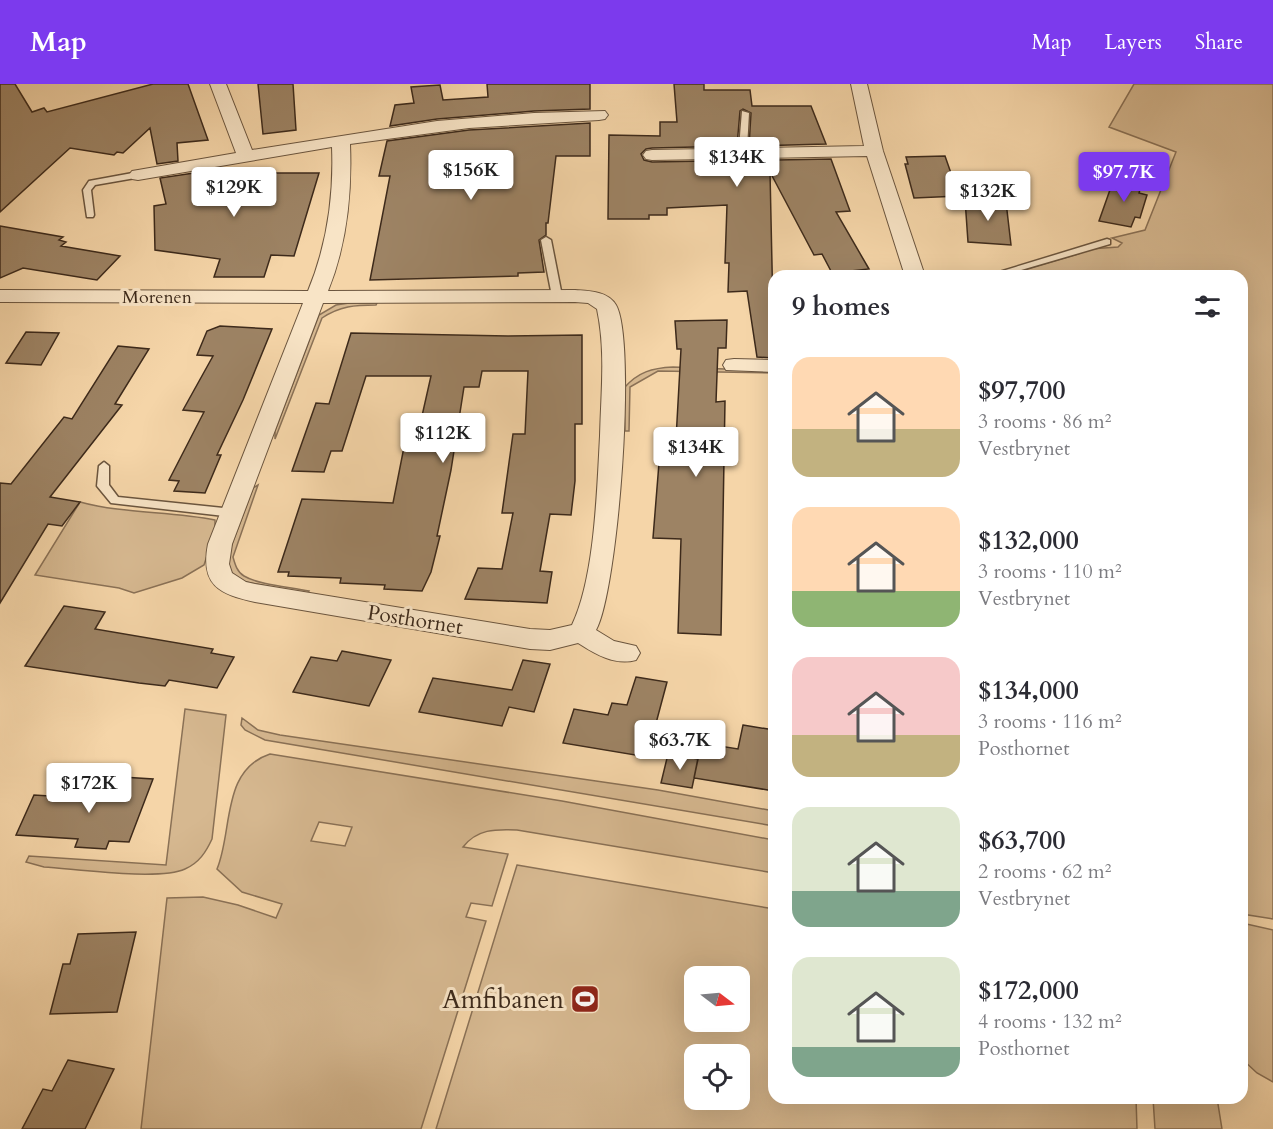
<!DOCTYPE html>
<html lang="en">
<head>
<meta charset="utf-8">
<style>
  body { margin:0; font-family:Cardo,serif; background:#f2f2f3; color:#2b2b33; height:100vh; display:flex; flex-direction:column; font-size:22px; white-space:nowrap }
  * { box-sizing:border-box; margin:0 }
  p { font-size:20px; color:#7c7c81 }
  .icon { flex:none; width:33px; height:33px; fill:none; stroke:currentColor; stroke-width:2; stroke-linecap:round; stroke-linejoin:round }
  .map { position:relative; flex:1; overflow:hidden }
  .panel { position:absolute; left:768px; top:186px; width:480px; height:834px; display:flex; flex-direction:column; background:#fff; border-radius:18px; box-shadow:0 6px 24px #0002 }
  .panel>* { flex:none }
  .needle { width:39px; rotate:106deg }
  .buttons { position:absolute; left:684px; top:882px; display:grid; gap:12px }
  .buttons a { display:grid; place-items:center; width:66px; height:66px; border-radius:12px; background:#fff; box-shadow:0 6px 24px #0002; font-size:30px }
  .price { position:absolute; translate:-50% -51px; padding:0 14px; border-radius:6px; background:#fff; color:#222; font-size:20px; line-height:39px; filter:drop-shadow(0 2px 3px #0008) }
  .price::after { content:''; position:absolute; left:50%; top:36px; width:18px; height:14px; margin-left:-9px; background:inherit; clip-path:polygon(0 0,100% 0,50% 100%) }
  .price.on { background:#7c3aed; color:#fff }
  ul { padding:0; list-style:none }
  li { display:flex; align-items:center; gap:18px; height:150px; padding:0 24px }
  li span { display:grid; place-items:center; flex:none; width:168px; height:120px; border-radius:18px; color:#555 }
  li>.icon { margin-inline-start:auto }
  span .icon { width:72px; height:72px; fill:#fffc; stroke-width:1 }
  li b { font-size:26px }
  h2 { display:flex; justify-content:space-between; align-items:center; height:72px; padding:0 24px; font-size:26px }
  header { display:flex; align-items:center; gap:36px; box-sizing:border-box; height:84px; padding:0 30px; background:#7c3aed; color:#fff }
  header strong { font-size:28px }
  nav { display:flex; gap:33px; margin-inline-start:auto; font-size:21px }
  .map>svg:first-child { display:block }
  .green { fill:#d6b890; stroke:#8a7156; stroke-width:1.5; fill-rule:evenodd }
  .building { fill:#9d8364; stroke:#3d2a1b; stroke-width:1.5 }
  .lines { fill:none; stroke-linecap:round; stroke-linejoin:round }
  .lane-casing { stroke:#6b553e; stroke-width:3 }
  .street-casing { stroke:#6b553e; stroke-width:2 }
  .lane { fill:#f8e4c6; fill-rule:evenodd }
  .street { fill:#f8e4c6; fill-rule:evenodd }
  .labels { text-anchor:middle; dominant-baseline:central; stroke-width:6; stroke-linejoin:round; paint-order:stroke }
  .far-street-label { font-size:18px; fill:#3d2a1b; stroke:#f8e4c6 }
  .street-label { font-size:21px; fill:#3d2a1b; stroke:#f8e4c6 }
  .near-poi-label { font-size:26px; fill:#3d2a1b; stroke:#f8e4c6; text-anchor:end }
</style>
</head>
<body>
<header>
<strong>Map</strong>
<nav><a>Map</a><a>Layers</a><a>Share</a></nav>
</header>
<div class="map">
<svg width="1273" height="1045" viewBox="0 0 1273 1045">
  <rect width="100%" height="100%" fill="#f5d5a8"/>
  <filter id="stains"><feTurbulence type="fractalNoise" baseFrequency=".00333" numOctaves="4"/><feColorMatrix values="0 0 0 0 .2 0 0 0 0 .09 0 0 0 0 .02 0 0 0 .5 -.17"/></filter>
  <radialGradient id="worn" r=".72"><stop offset=".6" stop-color="#630" stop-opacity="0"/><stop offset="1" stop-color="#630" stop-opacity=".3"/></radialGradient>
  <path class="green" d="M1134,0H1273V835L1242,830V192H1002L1078,170L1090,165L1118,163L1122,159L1112,154L1145,146L1176,68L1109,43Z
    M349,219H377L376,221C355,221 340,222 322,234L275,355V347L319,231L336,221Z
    M673,283L774,287V289L658,287L630,303L629,347H625L624,304C638,288 652,284 673,283Z
    M258,401L233,473C235,480 237,488 244,492C259,501 291,503 309,507L307,510L241,497L229,486V468L253,404Z
    M80,418C124,430 171,427 215,436V447L204,481L182,494L134,509L119,504L35,491Z
    M185,625L226,631L212,755C206,768 199,779 185,785C159,797 76,785 44,783L26,778L29,772L166,781Z
    M242,634L258,646L280,651L658,706L774,727V742L265,656L245,646L241,641Z
    M270,670L562,717L774,756V789L517,746C495,745 477,745 463,763L508,770L492,822L471,819L466,833L486,837L421,1045H141L167,814L203,813L238,821L276,834L282,820L242,808L217,785C233,747 221,686 270,670ZM319,738L352,743L345,762L311,757Z
    M517,781L774,825V1014H1136L1137,1045H436ZM740,892V938H694V892ZM740,970V1016H694V970Z
    M1242,839L1273,846V998L1257,989L1242,975Z
    M1153,1014H1217L1222,1045H1155Z"/>
  <path class="building" d="M0,0H15L32,28L44,24L47,28L153,0H188L208,56L177,59L178,77L157,80L150,44L123,69L117,68L114,71L70,64L0,128Z
    M258,0H293L296,46L263,50Z
    M487,0H590V25L534,27L437,35L390,42L395,21L414,19L411,3L440,1L443,16L488,13Z
    M674,0H704V6H750L752,22H811L826,60L749,62L751,29L743,25L740,27L737,62L652,64L646,65L641,70L644,76L652,78L831,75L850,127L836,128L869,185L832,189L822,170L814,171L770,88L774,274L757,273L747,207L728,208L729,179H725L727,121L667,124V131H649V135H608L609,51L660,52V38H677Z
    M590,39V72H556L548,139H546V151L539,156L544,188L518,189V192L370,196L390,92H379L387,57L469,46Z
    M945,72L959,112L914,114L905,80H908L906,73Z
    M194,89H319L294,172L271,171L264,193H214L220,175L155,166L154,122L166,120L160,94Z
    M1119,92L1143,96L1139,109L1147,111L1140,134L1135,133L1131,143L1099,137L1111,103L1114,104Z
    M965,115L1006,118L1011,161L968,158Z
    M0,142L63,153L59,156L66,158L61,162L120,172L97,196L23,184L0,194Z
    M727,236L726,264H718L716,318L725,317L721,551L678,549L681,455L653,454L661,354L676,355L681,265H677L675,237Z
    M220,242L272,245L243,316L217,371H221L205,409L174,407L179,397L169,396L204,328L183,326L213,272L197,271L207,247Z
    M26,248L59,249L41,281L6,279Z
    M351,249L508,252L582,251V340H575V397L571,431L550,430L540,487L552,488L547,519L465,515L478,484L502,485L513,429H502L513,350H525L528,287H482L479,303H464L451,386L437,452H440L431,488L422,507L384,505L385,501L340,499L341,494L288,492L289,488H278L302,415L393,419L404,363H415L431,292H366L342,367H331L324,388L292,387L316,319L329,320Z
    M118,262L149,265L115,320L122,321L50,413L80,418L62,442L48,440L0,519V399L11,400L64,333L72,335Z
    M64,522L105,528L95,545L213,565L211,569L234,573L217,604L169,596L165,602L139,599L25,582Z
    M342,567L391,576L369,622L293,608L311,573L337,577Z
    M523,576L550,580L534,628L509,623L502,642L419,628L433,594L512,606Z
    M636,593L667,598L647,673L563,659L574,625L608,631L612,619L627,621Z
    M743,641L774,646V707L694,694L701,659L738,665Z
    M668,670L698,675L692,704L661,699Z
    M106,692L153,695L129,758L109,757L106,765L75,763L78,755L16,751L34,711L97,715Z
    M136,848L117,928L50,930L63,880H70L78,850Z
    M68,976L114,985L85,1045H22L43,1005L52,1007Z"/>
  <g class="lines">
    <g class="lane-casing">
      <path id="lane" d="M742,27L749,29L747,64L749,70L745,73L742,72L739,64Z
        M138,88L142,91L141,93L95,101L91,106L94,131L93,133H87L83,106L89,97Z
        M546,153L551,156L562,212L557,215L552,212L541,156Z
        M1107,155L1110,156V160L1001,192H986Z
        M104,378L109,382V401L118,413L233,425L239,429L233,433L111,419L97,402L99,382Z"/>
    </g>
    <g class="street-casing">
      <path id="street" d="M210,0H226L252,66L437,37L534,29L605,27L608,31L605,35L599,36L469,44L350,60C352,110 347,160 328,207L575,206C589,207 608,207 616,221C637,257 618,507 596,546L614,557L636,562L640,569L636,576C615,582 595,570 578,559L550,566L530,565L255,518C219,510 200,501 208,460L303,219L0,218V206L308,207C327,161 334,112 332,63L138,96L132,95L129,91L132,87L138,86L236,69ZM575,218L588,219L597,225C606,267 601,309 600,352C597,406 595,493 572,541L550,546L530,545L255,500L246,498L232,489L229,480L232,460L323,219Z
        M851,0H867L883,67L925,192H905L867,72L652,76L646,75L643,71L646,67L652,66L864,62Z
        M734,275L774,276V288L726,286L723,281L726,276Z"/>
    </g>
    <use href="#lane" class="lane"/>
    <use href="#street" class="street"/>
  </g>
  <defs>
    <g id="stadium-square" transform="scale(1.5)"><rect x="-9" y="-9" width="18" height="18" rx="4" fill="#8f2418" stroke="#f8e4c6"/><path d="M0-5a6.5 5 0 1 0 0 10a6.5 5 0 1 0 0-10ZM-3.5-1.8h7v3.6h-7Z" fill="#fff"/></g>
  </defs>
  <g fill-rule="evenodd">
    <use href="#stadium-square" x="585" y="915"/>
  </g>
  <g class="labels">
    <g class="far-street-label">
      <text x="157" y="213">Morenen</text>
    </g>
    <g class="street-label">
      <text transform="translate(415 536) rotate(9)">Posthornet</text>
    </g>
    <g class="near-poi-label">
      <text x="564" y="915">Amfibanen</text>
    </g>
  </g>
  <rect width="100%" height="100%" filter="url(#stains)"/>
  <rect width="100%" height="100%" fill="url(#worn)"/>
</svg>
<div class="buttons">
<a><svg class="needle" viewBox="-14 -14 28 28"><path d="M0-13l5 13h-10z" fill="#e53935"/><path d="M0 13l5-13h-10z" fill="#7c7c81"/></svg></a>
<a><svg class="icon" aria-label="locate" viewBox="0 0 24 24"><circle cx="12" cy="12" r="6"/><path d="M12 2v4M12 18v4M2 12h4M18 12h4"/></svg></a>
</div>
<b class="price" style="left:737px;top:104px">$134K</b>
<b class="price" style="left:471px;top:117px">$156K</b>
<b class="price on" style="left:1124px;top:119px">$97.7K</b>
<b class="price" style="left:234px;top:134px">$129K</b>
<b class="price" style="left:988px;top:138px">$132K</b>
<b class="price" style="left:443px;top:380px">$112K</b>
<b class="price" style="left:696px;top:394px">$134K</b>
<b class="price" style="left:680px;top:687px">$63.7K</b>
<b class="price" style="left:89px;top:730px">$172K</b>
<section class="panel">
<h2>9 homes<svg class="icon" aria-label="filters" viewBox="0 0 24 24"><path d="M4 7h16M4 17h16"/><circle cx="9" cy="7" r="2"/><circle cx="15" cy="17" r="2"/></svg></h2>
<ul>
<li><span style="background:linear-gradient(#ffd9b3 60%,#c2b280 0)"><svg class="icon" aria-label="home" viewBox="0 0 24 24"><path d="M3 11l9-7 9 7M6 9v11h12V9"/></svg></span><div><b>$97,700</b><p>3 rooms · 86 m²</p><p>Vestbrynet</p></div></li>
<li><span style="background:linear-gradient(#ffd9b3 70%,#8fb573 0)"><svg class="icon" aria-label="home" viewBox="0 0 24 24"><path d="M3 11l9-7 9 7M6 9v11h12V9"/></svg></span><div><b>$132,000</b><p>3 rooms · 110 m²</p><p>Vestbrynet</p></div></li>
<li><span style="background:linear-gradient(#f6c9c9 65%,#c2b280 0)"><svg class="icon" aria-label="home" viewBox="0 0 24 24"><path d="M3 11l9-7 9 7M6 9v11h12V9"/></svg></span><div><b>$134,000</b><p>3 rooms · 116 m²</p><p>Posthornet</p></div></li>
<li><span style="background:linear-gradient(#dfe7d0 70%,#7fa58c 0)"><svg class="icon" aria-label="home" viewBox="0 0 24 24"><path d="M3 11l9-7 9 7M6 9v11h12V9"/></svg></span><div><b>$63,700</b><p>2 rooms · 62 m²</p><p>Vestbrynet</p></div></li>
<li><span style="background:linear-gradient(#dfe7d0 75%,#7fa58c 0)"><svg class="icon" aria-label="home" viewBox="0 0 24 24"><path d="M3 11l9-7 9 7M6 9v11h12V9"/></svg></span><div><b>$172,000</b><p>4 rooms · 132 m²</p><p>Posthornet</p></div></li>
</ul>
</section>
</div>
</body>
</html>
